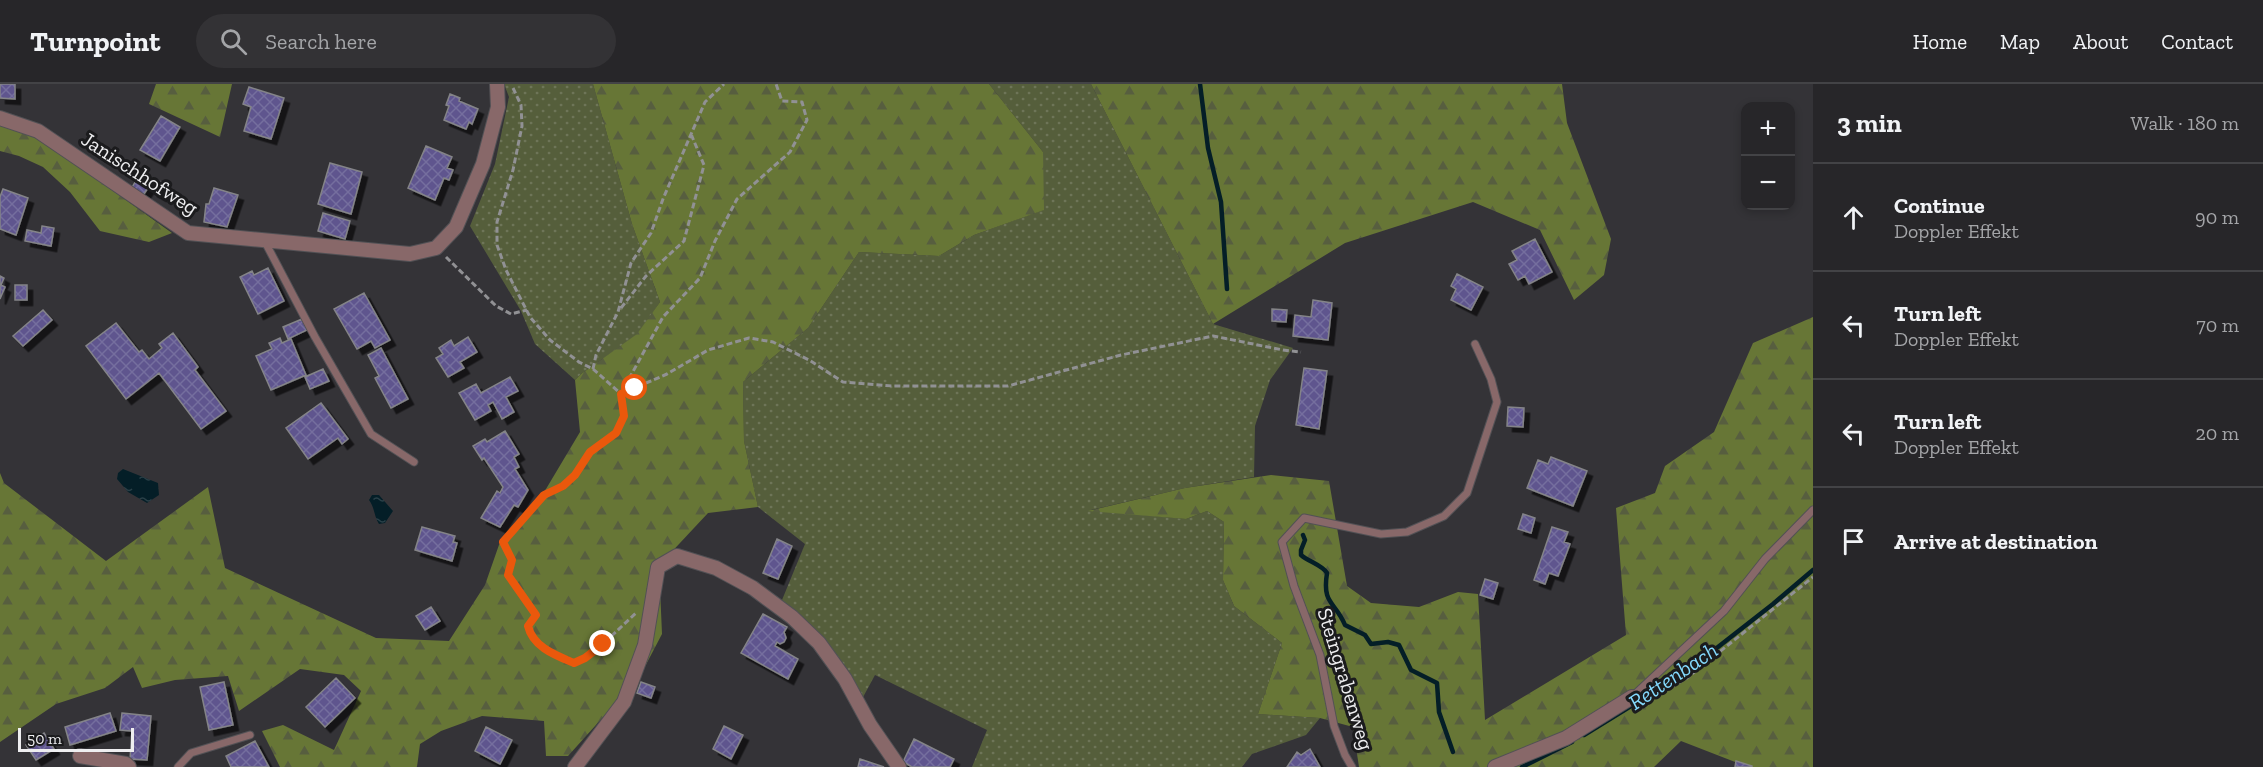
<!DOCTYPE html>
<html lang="en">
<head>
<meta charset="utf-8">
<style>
	:root { --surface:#272629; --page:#333235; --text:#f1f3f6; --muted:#a4a5a8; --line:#434346 }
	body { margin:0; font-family:"Zilla Slab",serif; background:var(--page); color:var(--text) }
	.controls { position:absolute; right:18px; top:18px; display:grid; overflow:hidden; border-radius:12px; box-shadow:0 3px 9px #0003 }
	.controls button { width:54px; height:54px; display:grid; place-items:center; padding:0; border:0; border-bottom:2px solid var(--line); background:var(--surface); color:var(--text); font:30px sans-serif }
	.scale { position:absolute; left:18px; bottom:15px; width:116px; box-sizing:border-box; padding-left:6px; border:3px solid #eeeef0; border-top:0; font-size:16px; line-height:21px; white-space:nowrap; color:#eeeef0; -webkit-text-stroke:4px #1b1b1d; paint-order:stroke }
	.stop { position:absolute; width:18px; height:18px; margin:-14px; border:4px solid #ea580c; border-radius:50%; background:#fff }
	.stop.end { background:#ea580c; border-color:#fff; box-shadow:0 2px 6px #0008 }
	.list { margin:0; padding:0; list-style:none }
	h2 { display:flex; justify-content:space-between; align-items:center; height:78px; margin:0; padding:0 24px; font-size:26px }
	h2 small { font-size:20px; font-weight:400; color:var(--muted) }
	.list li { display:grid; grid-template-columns:39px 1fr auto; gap:18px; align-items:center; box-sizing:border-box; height:108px; padding:0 24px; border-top:2px solid var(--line) }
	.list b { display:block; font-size:22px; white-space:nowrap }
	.list p { margin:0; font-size:20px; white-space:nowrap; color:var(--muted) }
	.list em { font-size:20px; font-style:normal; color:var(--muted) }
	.icon { flex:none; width:33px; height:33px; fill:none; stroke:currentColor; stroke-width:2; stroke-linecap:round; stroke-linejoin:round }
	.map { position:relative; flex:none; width:1813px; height:683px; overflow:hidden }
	header { display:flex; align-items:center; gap:36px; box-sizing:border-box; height:84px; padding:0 30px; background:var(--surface); border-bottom:2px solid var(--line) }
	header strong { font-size:28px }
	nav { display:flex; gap:33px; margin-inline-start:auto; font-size:21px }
	.search { width:420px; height:54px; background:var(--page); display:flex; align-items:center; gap:15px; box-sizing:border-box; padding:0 21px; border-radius:33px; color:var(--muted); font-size:22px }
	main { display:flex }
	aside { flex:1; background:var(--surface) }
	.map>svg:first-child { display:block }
</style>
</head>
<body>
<header>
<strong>Turnpoint</strong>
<div class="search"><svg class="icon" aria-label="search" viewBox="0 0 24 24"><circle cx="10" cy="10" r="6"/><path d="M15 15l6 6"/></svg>Search here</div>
<nav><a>Home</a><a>Map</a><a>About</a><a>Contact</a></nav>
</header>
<main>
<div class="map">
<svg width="1813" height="683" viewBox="0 0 1813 683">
	<defs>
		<pattern id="grass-dots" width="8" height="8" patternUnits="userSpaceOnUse" patternTransform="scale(1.5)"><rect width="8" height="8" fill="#555e3b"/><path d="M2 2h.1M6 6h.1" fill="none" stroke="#6e7558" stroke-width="1.8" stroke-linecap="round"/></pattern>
		<pattern id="forest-firs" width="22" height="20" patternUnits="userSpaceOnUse" patternTransform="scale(1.5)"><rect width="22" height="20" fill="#677636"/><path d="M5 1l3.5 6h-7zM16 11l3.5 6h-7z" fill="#575e3f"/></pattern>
		<pattern id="water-ripples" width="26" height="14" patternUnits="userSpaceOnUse" patternTransform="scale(1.5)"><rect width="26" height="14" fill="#041e27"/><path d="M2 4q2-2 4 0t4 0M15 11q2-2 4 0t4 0" fill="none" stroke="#293f47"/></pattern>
		<pattern id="building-cross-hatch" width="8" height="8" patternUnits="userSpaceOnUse" patternTransform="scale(1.5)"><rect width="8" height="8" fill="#5e558e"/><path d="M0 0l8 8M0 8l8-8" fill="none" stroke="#756e9e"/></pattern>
		<filter id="shadow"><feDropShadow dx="5.5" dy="5.5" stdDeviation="0" flood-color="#0009"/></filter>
	</defs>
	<rect width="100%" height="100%" fill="#343337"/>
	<path fill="url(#grass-dots)" d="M504,0H593L632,140L660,218L638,250L581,290L575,296L535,260L521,227L470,142L495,80L509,13Z
		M989,0H1091L1213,240L1293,264L1270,296L1255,342L1254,393L1185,404L1091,426L1186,435L1207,427L1224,438L1223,496L1234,522L1282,559L1258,630L1320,634L1306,651L1252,670L1242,683H972L987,646L875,591L862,615L827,558L782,516L805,460L758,423L744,357L743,298L808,244L859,168L939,172L974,151L1043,126V68Z"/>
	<path fill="url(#forest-firs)" d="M156,0H232L220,53L149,20Z
		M593,0H989L1043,68L1044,126L974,151L939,172L859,168L808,244L743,298L744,357L758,423L708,429L665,475L660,504L662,550L640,592L568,672H546L544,637L482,632L441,647L420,660L417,683H280L262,647L283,641L334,666L361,607L344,591L300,585L239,627L228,592L175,596L142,604L133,583L105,604L56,620L0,658V389L4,399L106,477L208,403L225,484L376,554L449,557L485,501L500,458L546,405L580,348L575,296L581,290L637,250L660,218L632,140Z
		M1091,0H1562L1567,39L1611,155L1604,191L1574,216L1540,146L1473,118L1345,159L1213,240Z
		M0,38L36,52L172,149L149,158L100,147L70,108L43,83L19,72L0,67Z
		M1813,233V683H1748L1681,657L1654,683H1359L1353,643L1320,634L1258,630L1282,559L1234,522L1223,496L1224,438L1207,427L1186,435L1088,427L1185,404L1271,391L1329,397L1347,502L1371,519L1419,523L1458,508L1478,510L1485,636L1626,551L1616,424L1655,409L1665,382L1714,348L1753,259Z"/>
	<path fill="url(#water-ripples)" d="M123,385L158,399L159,411L147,419L128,408L117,395L118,389Z
		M372,411H379L393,427L385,439L379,440C374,433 375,424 369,416Z"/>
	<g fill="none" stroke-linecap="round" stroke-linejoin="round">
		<path stroke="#041e27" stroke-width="4.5" d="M1200,0L1208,64L1221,118L1227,205
			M1303,451L1305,456L1301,466V471C1309,478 1322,481 1327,489C1322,521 1335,517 1345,541L1365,551L1371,560L1388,558L1399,561L1411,586L1437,599L1439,628L1453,668
			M1584,651L1686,588L1773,520L1813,486
			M1522,683L1572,658"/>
	</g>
	<path fill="url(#building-cross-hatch)" stroke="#848488" stroke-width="1.5" filter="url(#shadow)" d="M0,0H15V15L0,14Z
		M249,3L284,14L271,55L244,47L251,23L243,20Z
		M450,10L460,14L459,17L478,25L472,40L469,38L466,45L444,36L449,22L446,21Z
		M161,32L180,43L160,77L140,66Z
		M426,62L452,73L447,84L453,86L449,96L444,94L435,116L408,104Z
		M330,79L362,88L351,130L318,120Z
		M138,93L150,101L142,113L130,107Z
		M157,96L167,101L161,112L152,107Z
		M214,104L238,111L227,143L204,138L206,120H209Z
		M3,105L28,114L16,151L0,145V113Z
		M323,129L350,137L345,155L318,147Z
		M42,142L54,144L51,162L25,157L27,146L41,149Z
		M1535,155L1552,188L1529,200L1525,192L1518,196L1509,180L1517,176L1512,167Z
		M268,184L284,217L258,230L240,193L252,187L254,191Z
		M1457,190L1483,203L1471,226L1451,216L1456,205L1451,202Z
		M0,192L4,194L1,201L5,203L0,215Z
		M15,201H27V216H15Z
		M364,209L390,256L375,264L371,257L357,265L334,225Z
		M1313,216L1332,219L1328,256L1293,252L1295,231L1311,233Z
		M1272,225L1287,226L1286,238L1272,237Z
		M43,226L52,236L23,262L13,252Z
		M302,235L307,246L288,255L283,243Z
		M116,239L139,268L142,266L149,275L162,264L159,260L173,249L198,283L195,286L226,327L201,345L159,289L126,315L86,262Z
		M468,253L477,268L460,278L464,284L448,293L436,274L443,270L439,264L451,256L454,262Z
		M280,254L282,259L291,255L306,291L271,306L256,272L272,265L269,259Z
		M381,264L408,315L391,324L375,294L379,292L368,271Z
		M1304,284L1327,287L1319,345L1296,341Z
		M323,285L329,297L310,305L305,293Z
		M510,293L518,307L506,313L514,328L502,335L493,318L488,321L491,327L475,336L459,309L476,300L481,309Z
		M321,319L348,355L342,360L338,354L308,375L286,344Z
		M1508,323L1524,324L1523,343L1507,342Z
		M505,347L519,370L514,373L519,383L515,385L528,406L518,423L514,421L500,443L481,434L497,407L500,409L503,403L484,374L482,376L473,362L485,355L487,358Z
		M1551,373L1587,387L1573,422L1527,404L1538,376L1548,380Z
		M1523,430L1535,434L1531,449L1518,445Z
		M422,443L455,452L453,458L457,459L452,477L415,466Z
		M1552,443L1568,448L1564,458L1570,460L1558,492L1549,489L1545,500L1534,496Z
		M777,455L792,462L778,495L763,489Z
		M1485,495L1498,499L1493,515L1480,511Z
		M431,523L440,537L425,546L416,532Z
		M763,530L787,543L784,548L786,554L784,558L780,560L777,558L775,562L798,575L788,595L741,569Z
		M336,594L355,614L325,643L306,623Z
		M224,598L233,641L209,646L200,603Z
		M641,598L655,603L651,614L637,609Z
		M110,629L116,647L70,661L65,643Z
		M122,629L151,632L147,676L130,675L132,647L120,646Z
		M724,642L743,651L731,675L713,665Z
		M486,643L512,656L500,680L475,667Z
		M44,649L54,665L36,676L26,661Z
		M914,655L954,675L950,683H912L903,678Z
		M255,657L269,683H231L226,672Z
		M1310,665L1320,683H1287L1297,668L1301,671Z
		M860,675L884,683H858Z
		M1736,677L1752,682V683H1735Z"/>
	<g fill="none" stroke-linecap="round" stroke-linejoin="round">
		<defs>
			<path id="lane" d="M264,156L315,253L371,350L414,378
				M1632,613L1724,527L1765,475L1813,426
				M178,683L191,669L250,651
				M1352,683L1345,671L1334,642L1320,571L1294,502L1282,458L1304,434L1381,450L1407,448L1444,432L1467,409L1497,318L1491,295L1475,260"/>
			<path id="street" d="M0,34L38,47L188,149L410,170L436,164L456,143L483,80L498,23L497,0
				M80,672L126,680L129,683
				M575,683L624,618L645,561L658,483L677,472L716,484L753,504L792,533L819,559L845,595L870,641L899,683
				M1495,683L1566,654L1632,613"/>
		</defs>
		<use href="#lane" stroke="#525155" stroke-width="9"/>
		<use href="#street" stroke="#525155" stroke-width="16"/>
		<path stroke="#919194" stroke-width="3" stroke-dasharray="6 3" stroke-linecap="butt" d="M513,4L521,21L522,42L513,86L497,138V161L506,186L530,233L550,256L579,278L593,285L621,310
			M446,173L496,222L511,230L527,226
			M621,224L646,192L684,157L704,81L691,50
			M593,285L596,271L618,228L631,179L651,149L663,115L705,18L724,0
			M630,304V293L663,233L700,194L715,157L737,115L790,68L807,36L802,18L782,17L776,0
			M621,310L667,290L708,266L749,254L773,258L809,276L843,298L893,302H1008L1121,271L1213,252L1283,266L1301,268
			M621,310L624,332L616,349L590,368L575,391L563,402L544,411L503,458L512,475L508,491L535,531L528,542C533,563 555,571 574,579L585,574L603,560L637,528
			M1646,618L1687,594L1813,493"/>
		<use href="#lane" stroke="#886869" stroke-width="7"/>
		<use href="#street" stroke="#886869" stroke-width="14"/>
	</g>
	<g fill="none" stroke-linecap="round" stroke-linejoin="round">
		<path stroke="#ea580c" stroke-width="8" d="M603,560L585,574L574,579C555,571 533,563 528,542L536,531L508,491L512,476L503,458L544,411L563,402L575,391L590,368L616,349L624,332L621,310L635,304"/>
	</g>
	<g text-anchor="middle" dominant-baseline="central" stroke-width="6" stroke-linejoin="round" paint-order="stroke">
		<g font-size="21" fill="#eeeef0" stroke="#1b1b1d">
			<text transform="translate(140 89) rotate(33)">Janischhofweg</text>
			<text transform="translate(1346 595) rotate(73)">Steingrabenweg</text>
		</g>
		<g font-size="22" font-style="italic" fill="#84d9fd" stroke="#1b1b1d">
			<text transform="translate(1673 592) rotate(-34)">Rettenbach</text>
		</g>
	</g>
</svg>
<div class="controls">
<button>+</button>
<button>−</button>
</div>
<div class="scale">50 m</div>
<div class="stop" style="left:635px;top:304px"></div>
<div class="stop end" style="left:603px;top:560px"></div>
</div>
<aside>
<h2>3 min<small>Walk · 180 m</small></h2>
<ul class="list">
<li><svg class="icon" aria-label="ahead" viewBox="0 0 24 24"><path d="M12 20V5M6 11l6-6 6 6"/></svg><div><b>Continue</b><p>Doppler Effekt</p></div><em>90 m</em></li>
<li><svg class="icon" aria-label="left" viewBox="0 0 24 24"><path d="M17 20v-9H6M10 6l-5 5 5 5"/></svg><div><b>Turn left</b><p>Doppler Effekt</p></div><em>70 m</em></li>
<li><svg class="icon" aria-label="left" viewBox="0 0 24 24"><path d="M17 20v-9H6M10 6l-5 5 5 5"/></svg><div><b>Turn left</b><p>Doppler Effekt</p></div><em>20 m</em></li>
<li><svg class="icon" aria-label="arrive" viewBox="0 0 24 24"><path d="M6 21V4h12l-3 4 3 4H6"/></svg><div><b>Arrive at destination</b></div></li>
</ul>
</aside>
</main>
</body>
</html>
